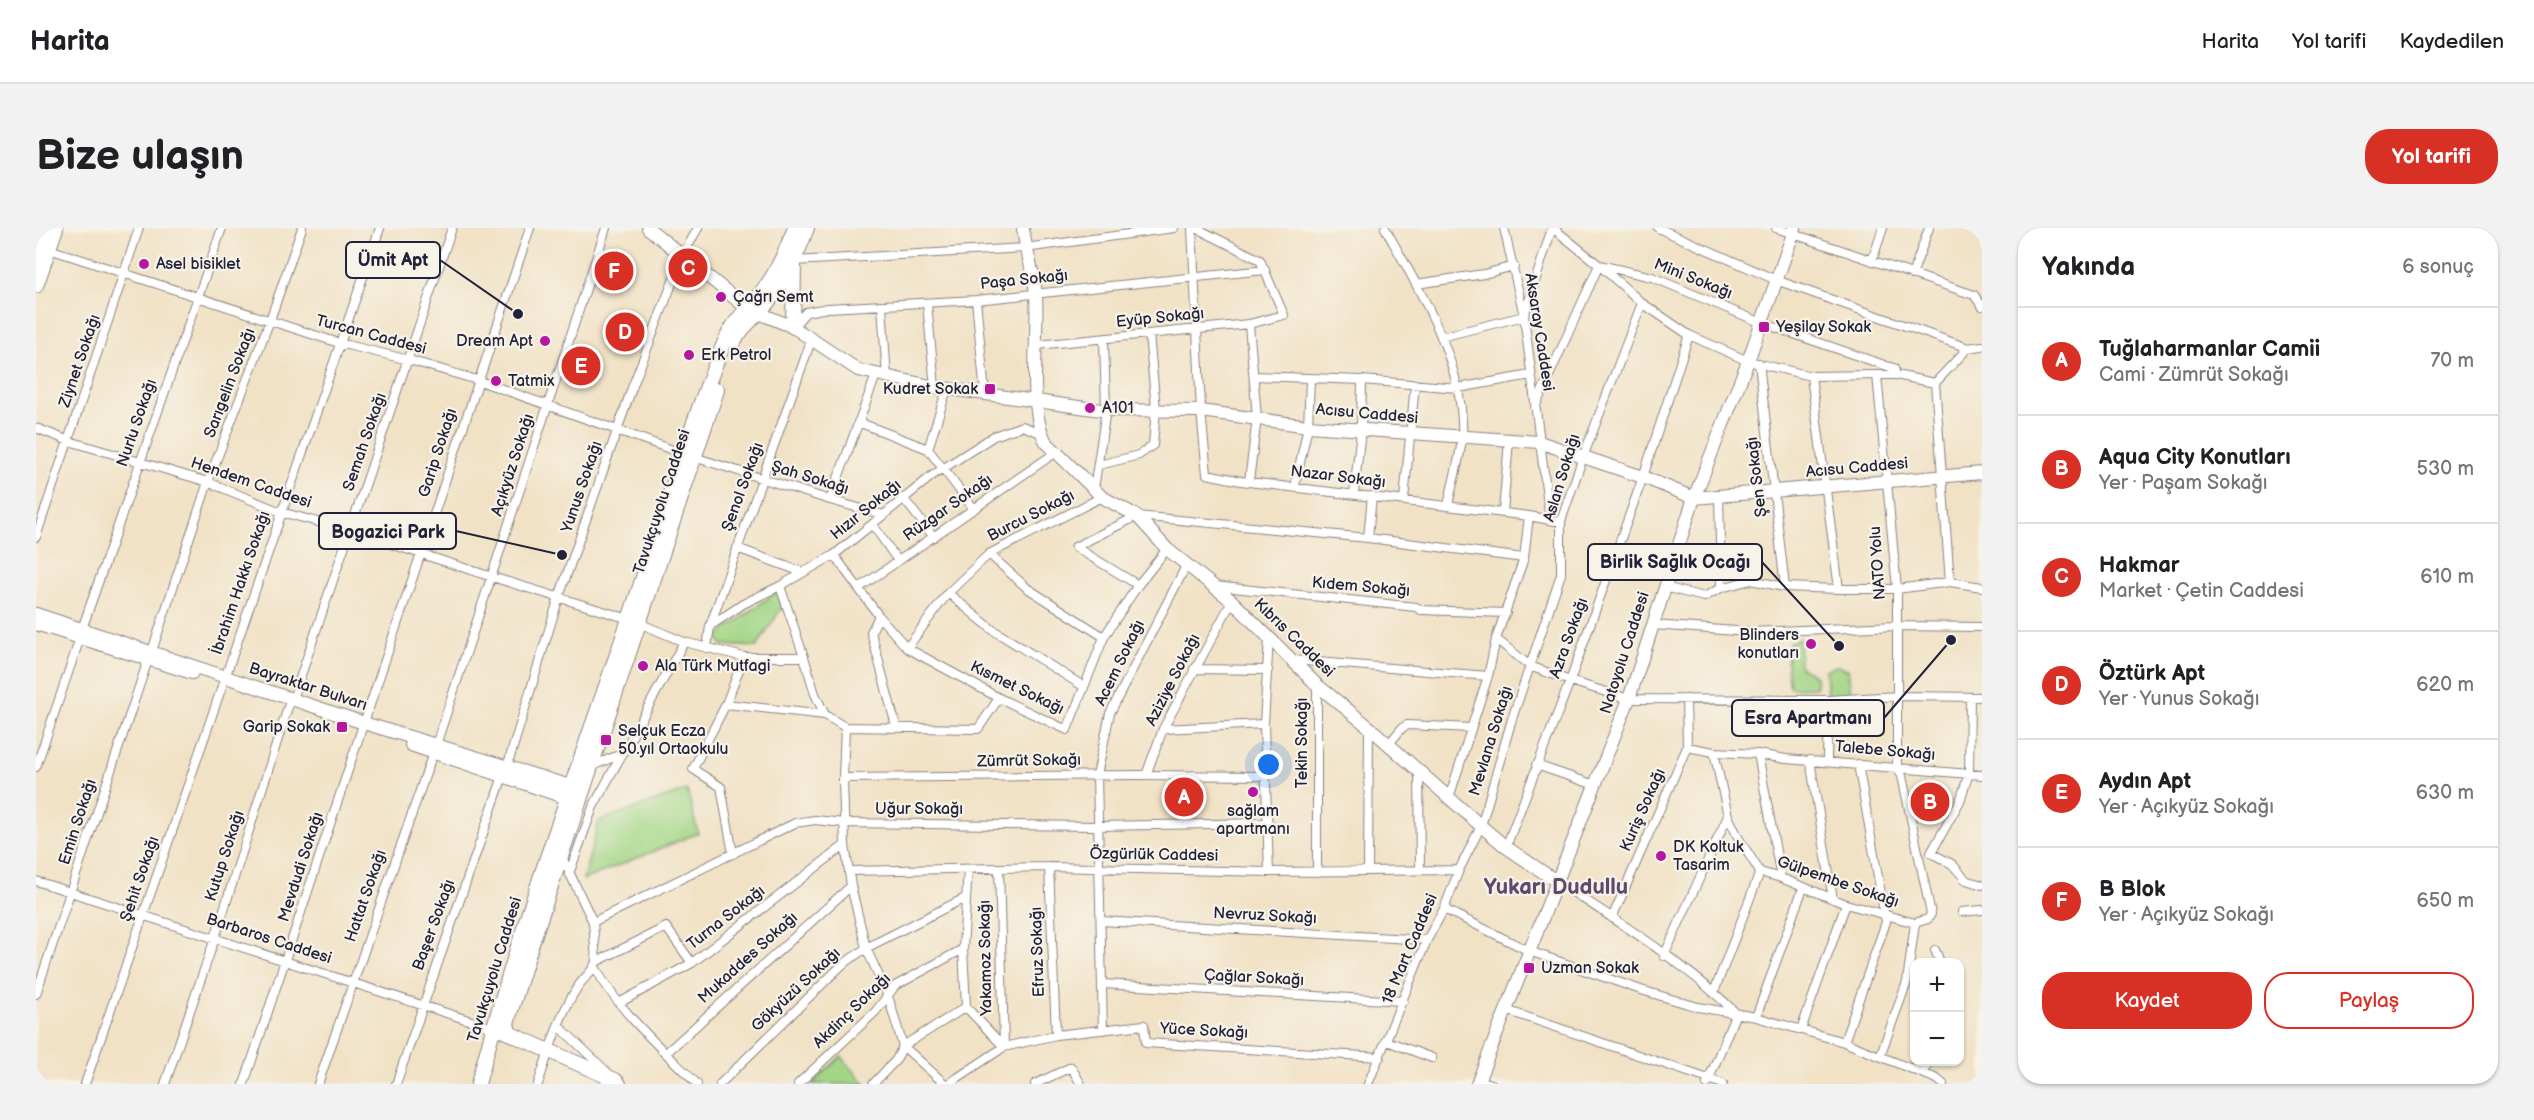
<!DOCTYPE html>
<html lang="tr">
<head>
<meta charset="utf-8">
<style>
	:root { --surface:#fff; --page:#f2f2f2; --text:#202124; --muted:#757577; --line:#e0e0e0; --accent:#d93025 }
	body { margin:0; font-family:"Balsamiq Sans",sans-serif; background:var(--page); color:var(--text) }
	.controls { position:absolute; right:18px; bottom:18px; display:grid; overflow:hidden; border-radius:12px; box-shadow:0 2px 4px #0004 }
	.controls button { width:54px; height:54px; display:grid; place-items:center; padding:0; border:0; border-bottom:2px solid var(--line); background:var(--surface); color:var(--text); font:30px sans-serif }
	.you { position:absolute; left:1233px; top:537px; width:21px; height:21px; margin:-15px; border:4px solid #fff; border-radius:50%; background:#1a73e8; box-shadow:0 0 0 9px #1a73e833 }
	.badge { display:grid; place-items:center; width:39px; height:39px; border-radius:50%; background:var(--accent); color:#fff; font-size:20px; font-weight:700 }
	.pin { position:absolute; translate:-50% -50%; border:3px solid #fff; box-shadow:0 2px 6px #0006 }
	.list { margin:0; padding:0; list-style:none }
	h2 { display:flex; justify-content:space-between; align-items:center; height:78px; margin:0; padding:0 24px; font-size:26px }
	h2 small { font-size:20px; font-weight:400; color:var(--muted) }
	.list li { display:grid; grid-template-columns:39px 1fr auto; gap:18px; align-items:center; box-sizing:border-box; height:108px; padding:0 24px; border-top:2px solid var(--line) }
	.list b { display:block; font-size:22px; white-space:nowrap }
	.list p { margin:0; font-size:20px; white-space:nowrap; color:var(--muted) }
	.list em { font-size:20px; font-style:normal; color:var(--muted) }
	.actions { display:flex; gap:12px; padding:18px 24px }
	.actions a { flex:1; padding:14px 0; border:2px solid var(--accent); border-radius:24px; text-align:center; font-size:21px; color:var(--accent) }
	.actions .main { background:var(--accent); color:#fff }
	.map { position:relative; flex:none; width:1946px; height:856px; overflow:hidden; border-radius:24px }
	header { display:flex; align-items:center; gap:36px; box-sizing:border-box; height:84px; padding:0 30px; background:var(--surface); border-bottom:2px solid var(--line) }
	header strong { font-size:28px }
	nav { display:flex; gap:33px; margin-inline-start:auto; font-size:21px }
	.intro { display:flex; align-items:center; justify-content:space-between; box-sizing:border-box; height:144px; padding:0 36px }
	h1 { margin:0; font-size:42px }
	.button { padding:15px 27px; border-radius:24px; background:var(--accent); color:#fff; font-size:21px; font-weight:700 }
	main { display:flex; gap:36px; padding:0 36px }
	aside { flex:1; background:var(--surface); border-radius:24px; box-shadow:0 2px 4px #0004 }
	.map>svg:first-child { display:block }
</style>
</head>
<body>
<header>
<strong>Harita</strong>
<nav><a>Harita</a><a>Yol tarifi</a><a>Kaydedilen</a></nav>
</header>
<div class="intro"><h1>Bize ulaşın</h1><a class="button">Yol tarifi</a></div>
<main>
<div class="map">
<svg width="1946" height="856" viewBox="0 0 1946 856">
	<rect width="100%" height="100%" fill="#f7f3e8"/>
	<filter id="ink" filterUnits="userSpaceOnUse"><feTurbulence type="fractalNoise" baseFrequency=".0167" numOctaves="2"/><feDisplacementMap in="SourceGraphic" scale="12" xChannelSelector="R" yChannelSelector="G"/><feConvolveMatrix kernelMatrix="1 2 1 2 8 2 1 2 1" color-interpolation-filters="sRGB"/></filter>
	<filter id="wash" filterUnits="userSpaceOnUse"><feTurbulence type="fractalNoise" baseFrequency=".008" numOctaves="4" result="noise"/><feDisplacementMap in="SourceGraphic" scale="24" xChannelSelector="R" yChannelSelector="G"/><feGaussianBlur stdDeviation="1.35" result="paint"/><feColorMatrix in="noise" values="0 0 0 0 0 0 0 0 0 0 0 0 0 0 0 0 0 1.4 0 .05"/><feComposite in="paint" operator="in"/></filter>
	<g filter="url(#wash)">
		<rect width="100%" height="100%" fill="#f1e2c6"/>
		<path fill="#a3d685" stroke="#627c60" stroke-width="1.5" d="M740,364L746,379L721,419L686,417L682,408Z
			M1763,410L1764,439L1780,448V459L1754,460L1751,438L1753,415Z
			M1800,438L1812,441L1815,466L1791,468L1789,442Z
			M651,562L662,605L547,652L563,593Z
			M805,828L829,856H776Z"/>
	</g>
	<g filter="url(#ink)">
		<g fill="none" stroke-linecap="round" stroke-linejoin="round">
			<defs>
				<path id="street" d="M1156,0L1165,183L1171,246L1205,253L1493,288
					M1349,0C1383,61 1430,137 1426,210C1424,232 1416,256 1412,278
					M1468,0L1488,88L1514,292
					M1517,0L1563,37L1616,49L1726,95L1851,138L1858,140L1860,147L1899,155L1914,354
					M1622,0L1740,52L1932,120L1946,118
					M1740,0L1938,67L1946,78
					M13,21L303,115L373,132L441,152L648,226
					M758,33L989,20L1138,0
					M1836,33L1847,0
					M1876,47L1893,0
					M1380,56L1448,46L1478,38
					M940,72L949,166
					M891,76L899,159
					M846,78L851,150
					M758,98L770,84L792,80L940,72L1229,42
					M1405,109L1488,88L1516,0
					M1001,117L1213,96L1248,87L1224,32L1160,0
					M1723,135L1749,359
					M1860,147H1841L1861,361V539L1866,548L1895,686L1892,691L1879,695
					M1219,148L1326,152L1422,160L1495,147
					M1775,148L1803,361
					M1899,155L1932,120
					M1499,179L1563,37L1606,75L1653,107L1712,133L1775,148L1841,147
					M822,194L892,221L938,281
					M0,200L33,213L172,254L245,284L315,303L456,349L593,391
					M892,221L911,161
					M658,229L794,272L848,287
					M1063,237L1103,227L1117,217L1120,181L1113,106
					M1213,253L1221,190L1213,96
					M1259,258L1272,198L1274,152
					M1058,261L1070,182L1068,111
					M1318,265L1325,202L1326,152
					M1683,266L1685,360
					M867,270L898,309
					M794,272L840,147
					M1368,272L1379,156
					M1467,285L1473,212
					M837,297L862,333
					M0,309L103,0
					M1332,310L1336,268
					M701,320L766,344
					M953,326L991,360L1068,409
					M798,327L843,388L871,420L963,470L1031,502L1068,409L1102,357L1131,321
					M1488,330L1493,288L1519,293
					M1102,357L1039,319L1101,288L1332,310L1488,330L1460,411L1452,448L1413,570
					M744,358L768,429
					M1178,358L1380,379L1385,382L1470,385
					M1628,359L1668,369L1685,360L1715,352L1748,359L1803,361H1861L1914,354L1946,359
					M823,360L1019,225
					M912,365L957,402L1047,458
					M843,388L835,404L860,498
					M603,395L648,414L708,429H768L779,466L789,487L809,499L942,501L963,470
					M1617,397L1714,404L1861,398L1946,399
					M674,398L707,376L744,358L798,327L897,247L958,208L986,198L1005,205
					M46,401L186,0
					M1460,411L1494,438L1534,453L1593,471L1792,472L1862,468L1946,469
					M671,420L674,398L776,110
					M871,420L912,365L953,326L1066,269
					M116,423L172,254L234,92L266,0
					M1257,432L1452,448
					M1158,441L1232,442
					M1934,469L1933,545L1924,573L1895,625L1916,636L1930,652L1946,657
					M257,471L416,0
					M1650,471L1651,519L1678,524L1692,588
					M690,476L789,487
					M328,495L494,0
					M809,499L807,550L1100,547L1231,548
					M1127,501L1228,496
					M400,517L570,0
					M1352,517L1366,500L1371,497L1435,500
					M1678,524L1722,526L1750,531L1946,547
					M1722,526L1745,650
					M1774,532L1797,671
					M1791,533L1792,472
					M1500,537L1559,557
					M556,538L583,527
					M0,539L44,410
					M471,539L523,369L596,160L647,27L662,0
					M1383,544L1384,641
					M1110,547L1127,501L1196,373
					M807,550L809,617L815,658L830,720L852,768L867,818L909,856
					M1470,619L1534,453L1607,249L1653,107
					M697,626L685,559L657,541L690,476L708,429
					M1013,639L1020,807
					M963,640L968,819
					M932,641L927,721L930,779L968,819
					M1332,642L1333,499
					M813,643L1013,639L1233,644L1423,642
					M1233,644L1228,496L1233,409
					M1281,644V457
					M533,646L557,579L648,414
					M0,653L457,800
					M1520,653C1581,693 1647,733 1700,785L1671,856
					M1408,681L1493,723L1605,762L1662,779L1720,789L1808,814L1901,851L1907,856
					M1926,684L1946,682
					M1576,690L1651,519
					M1065,693L1391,712
					M557,694L759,595L779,592L808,595L1061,598L1233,595
					M1899,722L1904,734
					M1628,728L1692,588L1703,611L1724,644L1745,650L1810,676L1879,695L1871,754L1844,828
					M560,734L630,699L656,735
					M559,739C583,784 625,820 661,856
					M1067,756L1367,773
					M1678,764L1724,644
					M0,766L112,432
					M583,775L656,735L809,617
					M1470,782L1687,856
					M1720,789L1767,660
					M522,797L572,845
					M1067,802L1061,547L1074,485L1150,338
					M1765,802L1810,676
					M1351,813L1396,830
					M1808,814L1850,694L1822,536
					M630,825L815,658
					M1888,845L1892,834
					M1442,852L1456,856
					M49,856L344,0
					M129,856L179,710L253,476
					M208,856L326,500
					M282,856L397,525
					M360,856L467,548
					M502,856C513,824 522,789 541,760C547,750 557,744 560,734L557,694L525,627
					M684,856L806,737L830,720L929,670
					M762,856L840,783L859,758L927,721
					M837,856L860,832L867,818L930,779
					M912,856L968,819L1020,807L1108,797L1110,815L1344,829
					M999,856L1035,839L1045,856
					M1332,856L1391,712L1408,681L1423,642L1445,598L1476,491L1525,346V293L1547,229L1606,75"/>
				<path id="secondary" d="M612,0L711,80L757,99L822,142L899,159L1065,182L1165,183L1272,198L1503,214L1607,249L1658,270L1946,245
					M987,0C989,23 999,45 1000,68C1003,108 991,180 1010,214L1066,269L1101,288L1131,321L1196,373L1281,457L1333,499L1445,598L1470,619L1520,653
					M0,386L328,495L544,561
					M0,396L156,445
					M375,517L540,573
					M1441,856L1593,471L1658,270L1712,133L1759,0"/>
				<path id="primary" d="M0,28L10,0
					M0,58L20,0
					M757,99L758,35
					M698,113C707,97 721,88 732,74C750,52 761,27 771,0
					M466,802L579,852L583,856
					M473,804L471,795L499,706L681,162
					M442,856C483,702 538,551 590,400C623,305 650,206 689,113C699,89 719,75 733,54C744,38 751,19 759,0"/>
			</defs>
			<use href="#street" stroke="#8a8280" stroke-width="10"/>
			<use href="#secondary" stroke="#8a8280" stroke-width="14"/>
			<use href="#primary" stroke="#8a8280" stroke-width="16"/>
			<use href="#street" stroke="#fff" stroke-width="8"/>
			<use href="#secondary" stroke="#fff" stroke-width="12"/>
			<use href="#primary" stroke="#fff" stroke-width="14"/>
		</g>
	</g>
	<g fill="#b5179e" stroke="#f7f3e8" stroke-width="2">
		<circle cx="108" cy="36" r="6"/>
		<circle cx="685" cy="69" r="6"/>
		<rect x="1722" y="93" width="12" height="12" rx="3"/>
		<circle cx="509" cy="113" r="6"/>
		<circle cx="653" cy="127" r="6"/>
		<circle cx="460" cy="153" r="6"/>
		<rect x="948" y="155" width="12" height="12" rx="3"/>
		<circle cx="1054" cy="180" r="6"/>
		<circle cx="1775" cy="416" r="6"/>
		<circle cx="607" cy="438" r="6"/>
		<rect x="300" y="493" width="12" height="12" rx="3"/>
		<rect x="564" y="506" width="12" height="12" rx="3"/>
		<circle cx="1217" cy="564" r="6"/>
		<circle cx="1625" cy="628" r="6"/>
		<rect x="1487" y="734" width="12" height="12" rx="3"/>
	</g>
	<g text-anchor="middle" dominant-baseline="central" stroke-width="4.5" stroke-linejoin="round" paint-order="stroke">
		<g font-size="16" fill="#22223b" stroke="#f7f3e8" text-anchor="start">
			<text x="120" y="36">Asel bisiklet</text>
			<text x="697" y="69">Çağrı Semt</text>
			<text x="1740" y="99">Yeşilay Sokak</text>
			<text x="497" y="113" text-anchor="end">Dream Apt</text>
			<text x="665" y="127">Erk Petrol</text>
			<text x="472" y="153">Tatmix</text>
			<text x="942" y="161" text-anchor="end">Kudret Sokak</text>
			<text x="1066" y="180">A101</text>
			<text x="1763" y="407" text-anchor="end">Blinders<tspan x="1763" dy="18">konutları</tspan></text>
			<text x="619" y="438">Ala Türk Mutfagi</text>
			<text x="294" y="499" text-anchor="end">Garip Sokak</text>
			<text x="582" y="503">Selçuk Ecza<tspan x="582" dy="18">50.yıl Ortaokulu</tspan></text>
			<text x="1217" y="583" text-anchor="middle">sağlam<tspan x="1217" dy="18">apartmanı</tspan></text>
			<text x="1637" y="619">DK Koltuk<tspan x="1637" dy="18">Tasarim</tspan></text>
			<text x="1505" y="740">Uzman Sokak</text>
		</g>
		<g font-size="16" fill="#22223b" stroke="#f7f3e8">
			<text transform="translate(1657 51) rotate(22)">Mini Sokağı</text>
			<text transform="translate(988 52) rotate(-6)">Paşa Sokağı</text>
			<text transform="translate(1124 90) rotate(-6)">Eyüp Sokağı</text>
			<text transform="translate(1503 104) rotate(81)">Aksaray Caddesi</text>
			<text transform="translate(335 107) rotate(15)">Turcan Caddesi</text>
			<text transform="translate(44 133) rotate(-71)">Ziynet Sokağı</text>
			<text transform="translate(194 155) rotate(-69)">Sarıgelin Sokağı</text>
			<text transform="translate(1331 186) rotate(5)">Acısu Caddesi</text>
			<text transform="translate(101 195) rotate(-71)">Nurlu Sokağı</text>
			<text transform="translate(329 214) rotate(-71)">Semah Sokağı</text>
			<text transform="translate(402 225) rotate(-72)">Garip Sokağı</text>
			<text transform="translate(477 237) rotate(-72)">Açıkyüz Sokağı</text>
			<text transform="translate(1821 240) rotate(-5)">Acısu Caddesi</text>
			<text transform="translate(1302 249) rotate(7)">Nazar Sokağı</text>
			<text transform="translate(1721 249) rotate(-97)">Şen Sokağı</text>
			<text transform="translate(774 250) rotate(17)">Şah Sokağı</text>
			<text transform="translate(1526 250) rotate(-73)">Aslan Sokağı</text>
			<text transform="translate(215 255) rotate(19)">Hendem Caddesi</text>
			<text transform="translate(546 259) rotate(-71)">Yunus Sokağı</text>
			<text transform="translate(707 259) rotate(-70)">Şenol Sokağı</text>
			<text transform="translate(626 274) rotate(-72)">Tavukçuyolu Caddesi</text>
			<text transform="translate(912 280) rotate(-35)">Rüzgar Sokağı</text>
			<text transform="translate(830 282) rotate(-39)">Hızır Sokağı</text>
			<text transform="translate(995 288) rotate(-27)">Burcu Sokağı</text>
			<text transform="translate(1842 335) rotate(-94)">NATO Yolu</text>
			<text transform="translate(205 355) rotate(-71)">İbrahim Hakkı Sokağı</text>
			<text transform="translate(1325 359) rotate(5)">Kıdem Sokağı</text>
			<text transform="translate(1258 410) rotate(44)">Kıbrıs Caddesi</text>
			<text transform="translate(1533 410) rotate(-70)">Azra Sokağı</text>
			<text transform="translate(1589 425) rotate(-72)">Natoyolu Caddesi</text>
			<text transform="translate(1084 435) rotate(-64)">Acem Sokağı</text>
			<text transform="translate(1137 452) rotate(-63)">Aziziye Sokağı</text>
			<text transform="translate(272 459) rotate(18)">Bayraktar Bulvarı</text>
			<text transform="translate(981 460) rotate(26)">Kısmet Sokağı</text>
			<text transform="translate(1455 513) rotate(-73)">Mevlana Sokağı</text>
			<text transform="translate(1266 515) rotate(-90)">Tekin Sokağı</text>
			<text transform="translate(1849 523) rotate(5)">Talebe Sokağı</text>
			<text transform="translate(993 533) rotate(-1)">Zümrüt Sokağı</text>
			<text x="883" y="581">Uğur Sokağı</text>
			<text transform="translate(1607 582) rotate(-66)">Kuriş Sokağı</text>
			<text transform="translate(42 594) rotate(-72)">Emin Sokağı</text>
			<text transform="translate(1118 627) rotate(1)">Özgürlük Caddesi</text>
			<text transform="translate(189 628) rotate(-72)">Kutup Sokağı</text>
			<text transform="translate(265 639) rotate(-72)">Mevdudi Sokağı</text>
			<text transform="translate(104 651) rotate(-71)">Şehit Sokağı</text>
			<text transform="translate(1802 654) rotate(19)">Gülpembe Sokağı</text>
			<text transform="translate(330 668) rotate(-71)">Hattat Sokağı</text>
			<text transform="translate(1229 688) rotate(3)">Nevruz Sokağı</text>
			<text transform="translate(690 690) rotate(-38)">Turna Sokağı</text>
			<text transform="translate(398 697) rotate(-70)">Başer Sokağı</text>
			<text transform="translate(233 711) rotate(18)">Barbaros Caddesi</text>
			<text transform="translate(1374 721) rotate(-67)">18 Mart Caddesi</text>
			<text transform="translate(1002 724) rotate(-92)">Efruz Sokağı</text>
			<text transform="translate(712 730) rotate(-42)">Mukaddes Sokağı</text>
			<text transform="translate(950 730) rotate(-91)">Yakamoz Sokağı</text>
			<text transform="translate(459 742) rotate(-73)">Tavukçuyolu Caddesi</text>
			<text transform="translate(1218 750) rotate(3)">Çağlar Sokağı</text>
			<text transform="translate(760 762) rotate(-43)">Gökyüzü Sokağı</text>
			<text transform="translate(816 783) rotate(-44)">Akdinç Sokağı</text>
			<text transform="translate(1168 803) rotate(3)">Yüce Sokağı</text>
		</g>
		<g font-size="22" font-weight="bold" fill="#5d4a6e" stroke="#f7f3e8">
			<text x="1520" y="659">Yukarı Dudullu</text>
		</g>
	</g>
	<path fill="none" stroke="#22223b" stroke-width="2" d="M482 86L404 32M526 327L420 303M1803 418L1726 334M1915 412L1848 490"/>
	<g fill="#22223b" stroke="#f7f3e8" stroke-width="2">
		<circle cx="482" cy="86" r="6"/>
		<circle cx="526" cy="327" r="6"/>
		<circle cx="1803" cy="418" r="6"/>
		<circle cx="1915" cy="412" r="6"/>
	</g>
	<g fill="#f7f3e8" stroke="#22223b" stroke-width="2">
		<rect x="310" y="14" width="94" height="36" rx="6"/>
		<rect x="283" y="285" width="137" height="36" rx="6"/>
		<rect x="1552" y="316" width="174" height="36" rx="6"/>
		<rect x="1696" y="472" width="152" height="36" rx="6"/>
	</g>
	<g font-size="18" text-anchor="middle" font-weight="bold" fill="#22223b">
		<text x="357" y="38">Ümit Apt</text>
		<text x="352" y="310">Bogazici Park</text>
		<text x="1639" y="340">Birlik Sağlık Ocağı</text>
		<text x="1772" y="496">Esra Apartmanı</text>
	</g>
</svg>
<div class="controls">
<button>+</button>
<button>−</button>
</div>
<div class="you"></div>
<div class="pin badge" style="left:1148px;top:569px">A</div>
<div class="pin badge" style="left:1894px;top:574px">B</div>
<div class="pin badge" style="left:652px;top:40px">C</div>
<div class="pin badge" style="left:589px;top:104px">D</div>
<div class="pin badge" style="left:545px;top:138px">E</div>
<div class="pin badge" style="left:578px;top:43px">F</div>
</div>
<aside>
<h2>Yakında<small>6 sonuç</small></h2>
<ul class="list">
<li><span class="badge">A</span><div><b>Tuğlaharmanlar Camii</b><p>Cami · Zümrüt Sokağı</p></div><em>70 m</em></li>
<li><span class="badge">B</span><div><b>Aqua City Konutları</b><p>Yer · Paşam Sokağı</p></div><em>530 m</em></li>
<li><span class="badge">C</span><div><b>Hakmar</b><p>Market · Çetin Caddesi</p></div><em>610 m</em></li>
<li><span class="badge">D</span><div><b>Öztürk Apt</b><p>Yer · Yunus Sokağı</p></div><em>620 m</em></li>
<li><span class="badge">E</span><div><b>Aydın Apt</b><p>Yer · Açıkyüz Sokağı</p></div><em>630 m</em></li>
<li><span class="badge">F</span><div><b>B Blok</b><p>Yer · Açıkyüz Sokağı</p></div><em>650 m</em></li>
</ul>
<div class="actions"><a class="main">Kaydet</a><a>Paylaş</a></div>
</aside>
</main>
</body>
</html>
